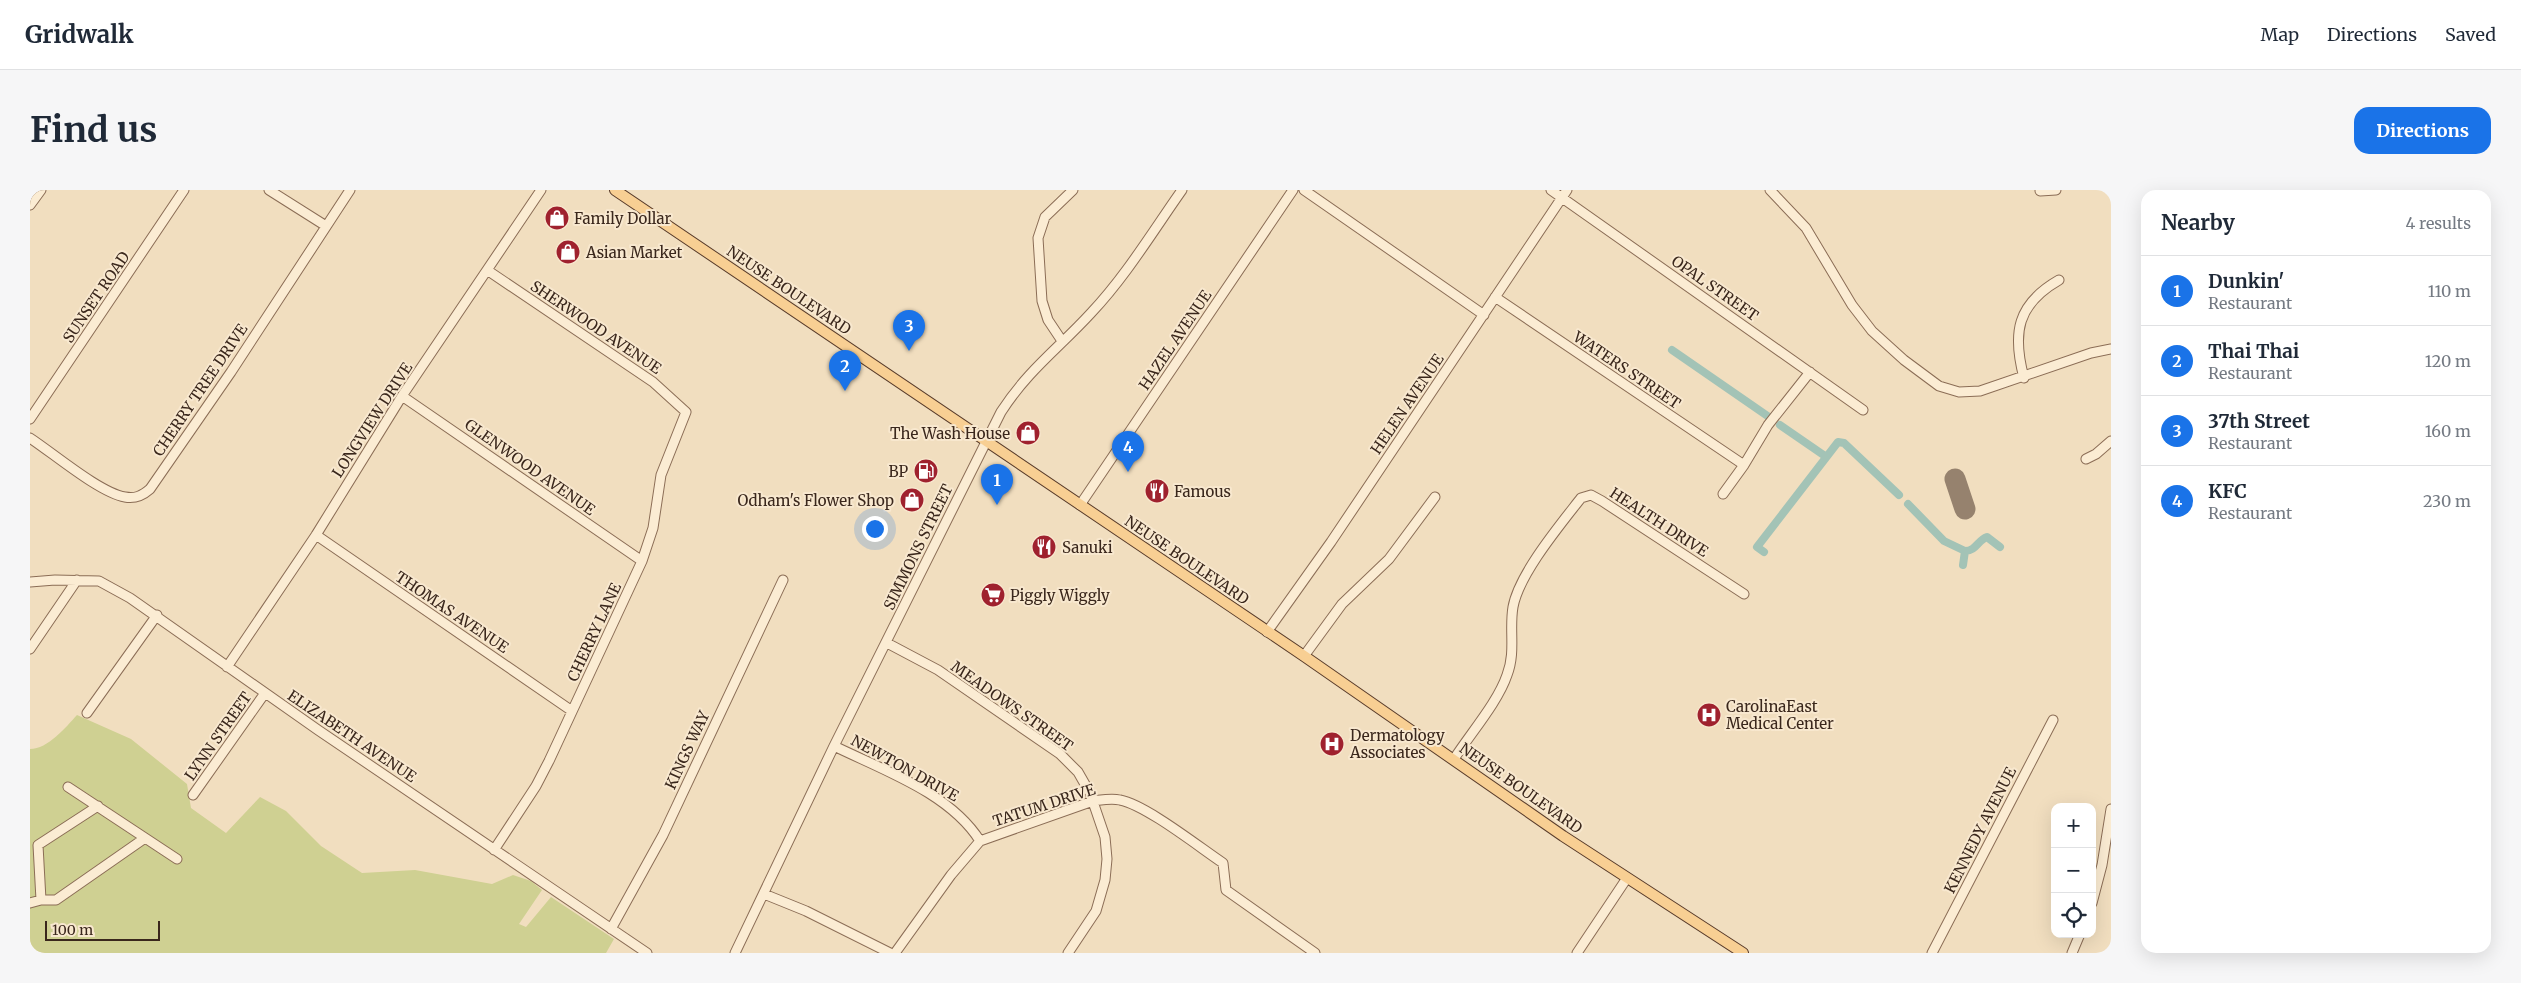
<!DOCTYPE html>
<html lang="en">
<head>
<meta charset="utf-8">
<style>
	:root { --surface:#fff; --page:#f6f6f7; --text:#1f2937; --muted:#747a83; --line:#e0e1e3; --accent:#1a73e8 }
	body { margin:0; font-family:Merriweather,serif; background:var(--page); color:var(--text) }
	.controls { position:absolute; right:15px; bottom:15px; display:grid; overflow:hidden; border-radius:10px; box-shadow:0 5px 20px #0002 }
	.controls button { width:45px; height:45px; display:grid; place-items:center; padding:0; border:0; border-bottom:1px solid var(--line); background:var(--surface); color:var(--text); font:25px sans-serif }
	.scale { position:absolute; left:15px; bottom:12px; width:115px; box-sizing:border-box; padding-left:5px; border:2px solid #3a271c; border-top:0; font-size:14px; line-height:18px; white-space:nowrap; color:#3a271c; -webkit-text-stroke:4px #f8e8cf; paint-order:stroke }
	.you { position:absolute; left:844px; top:338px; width:18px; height:18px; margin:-12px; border:4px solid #fff; border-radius:50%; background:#1a73e8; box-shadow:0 0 0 8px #1a73e833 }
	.badge { display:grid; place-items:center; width:32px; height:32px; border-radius:50%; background:var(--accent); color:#fff; font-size:16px; font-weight:700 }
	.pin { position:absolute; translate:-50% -41px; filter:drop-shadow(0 1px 2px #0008) }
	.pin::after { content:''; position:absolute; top:26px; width:18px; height:15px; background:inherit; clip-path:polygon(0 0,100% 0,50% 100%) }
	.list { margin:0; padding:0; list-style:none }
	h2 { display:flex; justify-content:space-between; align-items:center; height:65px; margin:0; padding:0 20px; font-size:21px }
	h2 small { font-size:16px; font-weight:400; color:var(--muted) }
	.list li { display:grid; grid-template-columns:32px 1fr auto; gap:15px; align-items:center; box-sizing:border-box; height:70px; padding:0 20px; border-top:1px solid var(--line) }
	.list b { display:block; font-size:19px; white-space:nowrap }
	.list p { margin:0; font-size:16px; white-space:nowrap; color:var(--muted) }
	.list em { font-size:16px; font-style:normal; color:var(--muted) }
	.icon { flex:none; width:28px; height:28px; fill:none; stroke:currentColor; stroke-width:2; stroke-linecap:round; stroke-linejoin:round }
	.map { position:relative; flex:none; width:2081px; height:763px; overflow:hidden; border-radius:15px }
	header { display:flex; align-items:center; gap:30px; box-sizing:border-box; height:70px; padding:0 25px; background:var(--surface); border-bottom:1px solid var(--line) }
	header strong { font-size:24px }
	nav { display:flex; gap:28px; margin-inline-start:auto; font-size:18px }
	.intro { display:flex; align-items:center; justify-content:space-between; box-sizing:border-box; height:120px; padding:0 30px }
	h1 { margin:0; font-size:35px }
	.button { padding:12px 22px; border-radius:15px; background:var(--accent); color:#fff; font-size:18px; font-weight:700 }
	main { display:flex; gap:30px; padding:0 30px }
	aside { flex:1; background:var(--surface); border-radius:15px; box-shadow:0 5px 20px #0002 }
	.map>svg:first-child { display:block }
</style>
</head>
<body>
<header>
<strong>Gridwalk</strong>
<nav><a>Map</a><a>Directions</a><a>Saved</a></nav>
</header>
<div class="intro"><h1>Find us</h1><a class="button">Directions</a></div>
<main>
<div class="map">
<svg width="2081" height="763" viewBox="0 0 2081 763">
	<rect width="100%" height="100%" fill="#f1debf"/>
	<path fill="#cfd092" d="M47,525L101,549L157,594L161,618L196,643L230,607L256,621L291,656L332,683L385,680L462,694L483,685L501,691L512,700L489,734L496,737L521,707L584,749L576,763H0V559C18,559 36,537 47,525Z"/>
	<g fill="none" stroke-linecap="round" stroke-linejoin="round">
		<path stroke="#a3c3b6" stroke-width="8" d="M1642,160L1739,227
			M1750,235L1795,266
			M1878,314L1914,351L1935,361L1933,375
			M1935,361C1946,361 1948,350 1957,347L1970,357
			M1734,362L1727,357L1808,252L1814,253L1869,305"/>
		<path stroke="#96826e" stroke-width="21" d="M1925,289L1935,319"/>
		<defs>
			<path id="minor" d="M239,0L296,36
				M1274,0L1454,125
				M1521,0L1833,220
				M1740,0L1776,38L1822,115L1842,141L1874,170L1909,196L1929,202L1950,201L2061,163L2081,159
				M2010,1L2026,0
				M0,15L11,0
				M457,80L623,192L656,222L631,285L623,338L612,371L519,571L506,596L464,660
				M1465,107L1714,275
				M1032,151L1018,130L1012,111L1008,48L1015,27L1043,0
				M1994,188C1982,143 1987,114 2029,90
				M372,206L612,371
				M0,229L154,0
				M0,248C23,263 70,303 95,307C105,309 112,306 120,299L201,182L320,0
				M2056,269L2066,264L2081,251
				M1693,304L1714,275L1738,235L1780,182
				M1050,315L1263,0
				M286,345L542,521
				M0,392L25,390L69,391L100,408L288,540L617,763
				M1237,442L1301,352L1537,0
				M857,453L908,480L1030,564L1048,582L1060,603L1075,647L1077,669L1075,690L1066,721L1038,763
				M0,459L47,390
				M1274,466L1312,414L1359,369L1405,307
				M197,477L286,345L372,206L511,0
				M57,523L127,425
				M804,556C853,580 920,603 950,651
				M1424,569C1440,544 1468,512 1477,485C1486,462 1479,440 1483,417C1489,384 1530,335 1551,308L1561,305L1572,311L1714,404
				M38,597L147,669
				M163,605L235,503
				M734,704L776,721L860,763
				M11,710L8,655L68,616
				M0,713L11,710H26L115,648
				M2062,713L2072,675L2081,619
				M581,739L633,645L753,390
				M705,763L804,556L971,222C998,180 1029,158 1061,123C1096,86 1123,41 1152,0
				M865,763L921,685L950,651L1063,611C1072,610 1081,608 1090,610C1116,615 1169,657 1193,673L1196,700L1285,763
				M1547,763L1597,688
				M1902,763L2023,530
				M2042,763L2050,744"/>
			<path id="major" d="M585,0L1274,466L1533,646L1713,763"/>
		</defs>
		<use href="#minor" stroke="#8b6d56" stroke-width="11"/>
		<use href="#major" stroke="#593c2b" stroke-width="12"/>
		<use href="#minor" stroke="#fbecd3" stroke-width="9"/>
		<use href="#major" stroke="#f8cf93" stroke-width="10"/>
	</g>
	<defs>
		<symbol id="shop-disc" viewBox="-11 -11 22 22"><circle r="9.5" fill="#9f212e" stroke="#f8e8cf"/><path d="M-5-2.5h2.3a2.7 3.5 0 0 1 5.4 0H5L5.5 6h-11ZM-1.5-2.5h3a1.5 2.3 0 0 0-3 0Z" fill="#fff"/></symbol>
		<symbol id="fuel-disc" viewBox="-11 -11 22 22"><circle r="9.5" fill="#9f212e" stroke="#f8e8cf"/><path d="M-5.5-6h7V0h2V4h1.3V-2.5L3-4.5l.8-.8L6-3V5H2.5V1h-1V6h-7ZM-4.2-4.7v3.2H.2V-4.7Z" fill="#fff"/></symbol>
		<symbol id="restaurant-disc" viewBox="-11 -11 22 22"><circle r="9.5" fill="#9f212e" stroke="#f8e8cf"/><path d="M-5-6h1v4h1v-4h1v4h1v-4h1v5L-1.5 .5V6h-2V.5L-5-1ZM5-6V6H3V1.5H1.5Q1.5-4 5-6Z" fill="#fff"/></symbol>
		<symbol id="supermarket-disc" viewBox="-11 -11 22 22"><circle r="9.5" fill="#9f212e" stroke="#f8e8cf"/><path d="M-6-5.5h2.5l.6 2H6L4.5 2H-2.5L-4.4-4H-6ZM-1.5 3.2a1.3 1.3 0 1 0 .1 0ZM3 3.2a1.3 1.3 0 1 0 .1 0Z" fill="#fff"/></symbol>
		<symbol id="hospital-disc" viewBox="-11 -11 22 22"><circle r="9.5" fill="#9f212e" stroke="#f8e8cf"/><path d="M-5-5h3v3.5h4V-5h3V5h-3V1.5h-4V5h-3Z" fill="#fff"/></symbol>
	</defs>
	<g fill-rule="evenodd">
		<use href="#shop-disc" x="513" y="14" width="28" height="28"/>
		<use href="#shop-disc" x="524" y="48" width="28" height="28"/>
		<use href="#shop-disc" x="984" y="229" width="28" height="28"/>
		<use href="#fuel-disc" x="882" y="267" width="28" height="28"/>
		<use href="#restaurant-disc" x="1113" y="287" width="28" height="28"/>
		<use href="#shop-disc" x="868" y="296" width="28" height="28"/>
		<use href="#restaurant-disc" x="1000" y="343" width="28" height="28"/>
		<use href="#supermarket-disc" x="949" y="391" width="28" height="28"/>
		<use href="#hospital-disc" x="1665" y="511" width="28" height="28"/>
		<use href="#hospital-disc" x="1288" y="540" width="28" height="28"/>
	</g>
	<g text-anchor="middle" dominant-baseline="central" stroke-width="4" stroke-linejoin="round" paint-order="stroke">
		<g font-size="15" fill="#3a271c" stroke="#f8e8cf" text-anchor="start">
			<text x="544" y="28">Family Dollar</text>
			<text x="556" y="62">Asian Market</text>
			<text x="980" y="243" text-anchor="end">The Wash House</text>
			<text x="878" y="281" text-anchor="end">BP</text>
			<text x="1144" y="301">Famous</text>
			<text x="864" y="310" text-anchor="end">Odham's Flower Shop</text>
			<text x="1032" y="357">Sanuki</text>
			<text x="980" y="405">Piggly Wiggly</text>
			<text x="1696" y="516">CarolinaEast<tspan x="1696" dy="17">Medical Center</tspan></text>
			<text x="1320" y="545">Dermatology<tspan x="1320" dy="17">Associates</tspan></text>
		</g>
		<g font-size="15" fill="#3a271c" stroke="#f8e8cf">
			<text transform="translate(1685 98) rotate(35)">OPAL STREET</text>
			<text transform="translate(759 100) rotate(34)">NEUSE BOULEVARD</text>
			<text transform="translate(66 107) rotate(-56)">SUNSET ROAD</text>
			<text transform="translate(566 137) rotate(34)">SHERWOOD AVENUE</text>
			<text transform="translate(1145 150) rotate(-56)">HAZEL AVENUE</text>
			<text transform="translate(1597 180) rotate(34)">WATERS STREET</text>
			<text transform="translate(170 200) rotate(-56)">CHERRY TREE DRIVE</text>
			<text transform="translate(1377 214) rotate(-56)">HELEN AVENUE</text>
			<text transform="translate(342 230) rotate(-57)">LONGVIEW DRIVE</text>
			<text transform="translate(500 277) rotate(35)">GLENWOOD AVENUE</text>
			<text transform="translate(1629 332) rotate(33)">HEALTH DRIVE</text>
			<text transform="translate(888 357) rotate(-64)">SIMMONS STREET</text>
			<text transform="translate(1157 370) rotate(34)">NEUSE BOULEVARD</text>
			<text transform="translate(422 422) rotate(34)">THOMAS AVENUE</text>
			<text transform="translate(564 442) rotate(-65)">CHERRY LANE</text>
			<text transform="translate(982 516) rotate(35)">MEADOWS STREET</text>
			<text transform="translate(188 546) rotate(-55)">LYNN STREET</text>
			<text transform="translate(322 546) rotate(34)">ELIZABETH AVENUE</text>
			<text transform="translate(657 560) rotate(-65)">KINGS WAY</text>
			<text transform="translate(875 578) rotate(29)">NEWTON DRIVE</text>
			<text transform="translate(1491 598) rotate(35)">NEUSE BOULEVARD</text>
			<text transform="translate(1014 615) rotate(-18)">TATUM DRIVE</text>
			<text transform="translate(1950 640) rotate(-63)">KENNEDY AVENUE</text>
		</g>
	</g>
</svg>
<div class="controls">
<button>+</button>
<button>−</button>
<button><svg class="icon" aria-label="locate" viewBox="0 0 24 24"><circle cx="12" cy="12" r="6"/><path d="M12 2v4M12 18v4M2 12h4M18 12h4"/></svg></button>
</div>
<div class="scale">100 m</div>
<div class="you"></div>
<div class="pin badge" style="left:967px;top:315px">1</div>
<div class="pin badge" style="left:815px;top:201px">2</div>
<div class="pin badge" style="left:879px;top:161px">3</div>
<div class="pin badge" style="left:1098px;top:282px">4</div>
</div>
<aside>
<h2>Nearby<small>4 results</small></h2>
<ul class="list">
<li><span class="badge">1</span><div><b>Dunkin'</b><p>Restaurant</p></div><em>110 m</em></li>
<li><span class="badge">2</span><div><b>Thai Thai</b><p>Restaurant</p></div><em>120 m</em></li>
<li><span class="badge">3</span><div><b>37th Street</b><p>Restaurant</p></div><em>160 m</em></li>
<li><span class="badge">4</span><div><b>KFC</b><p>Restaurant</p></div><em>230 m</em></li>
</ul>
</aside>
</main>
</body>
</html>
